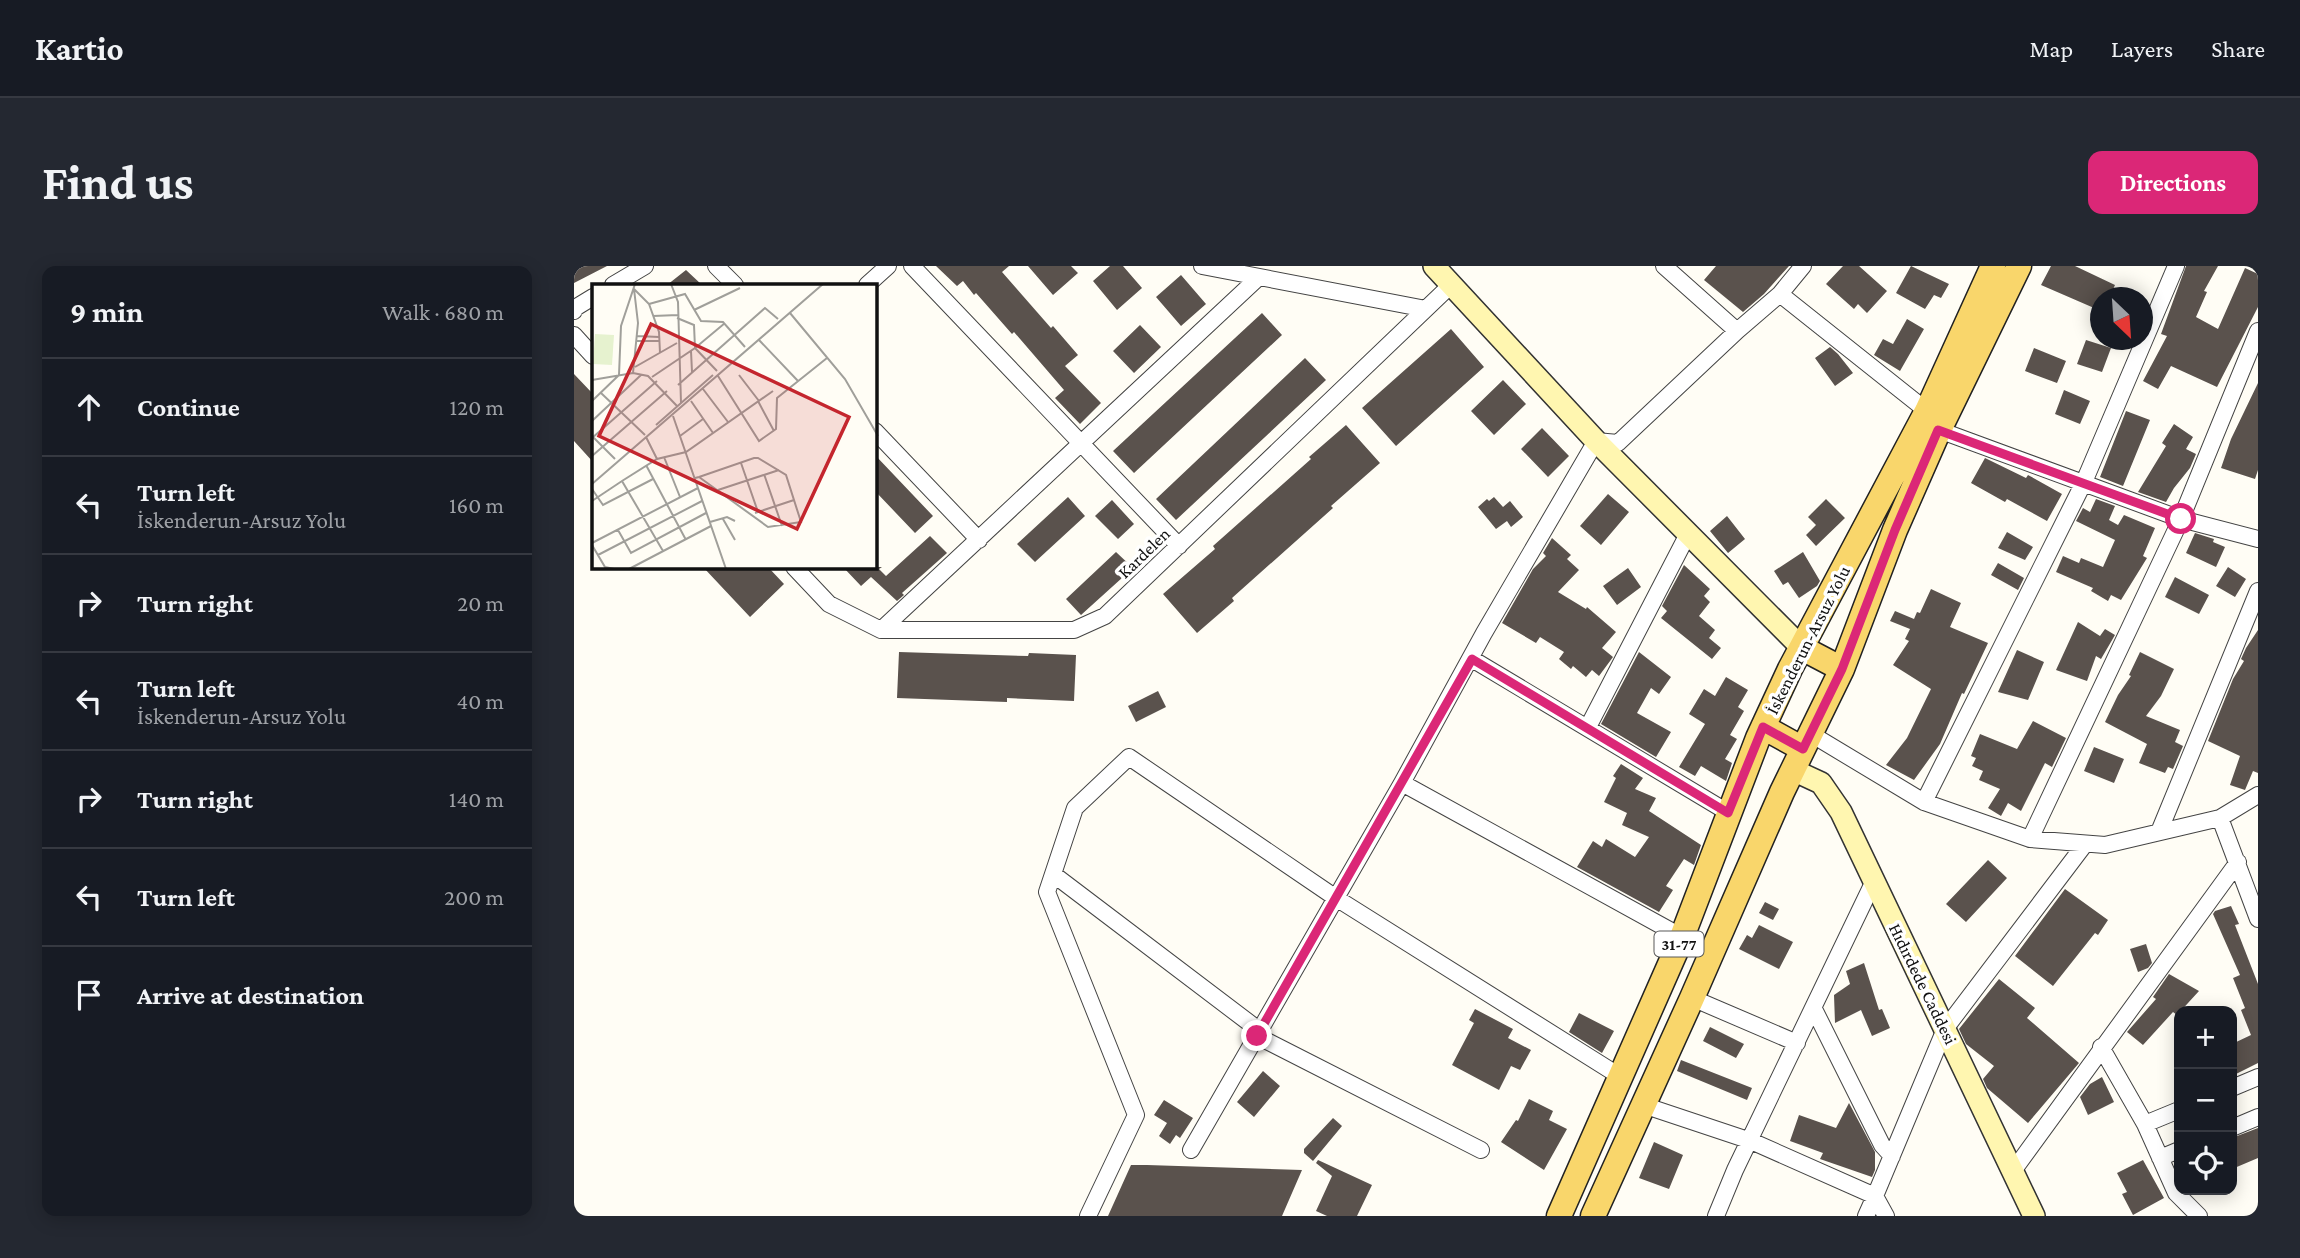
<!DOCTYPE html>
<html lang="en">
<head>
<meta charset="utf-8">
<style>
	:root { --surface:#171b24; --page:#242831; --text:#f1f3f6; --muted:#9ea1a6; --line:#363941; --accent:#db2777 }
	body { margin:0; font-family:"Crimson Pro",serif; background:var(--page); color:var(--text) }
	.controls { position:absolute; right:21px; bottom:21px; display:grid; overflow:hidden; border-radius:14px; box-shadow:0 4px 18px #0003 }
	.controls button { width:63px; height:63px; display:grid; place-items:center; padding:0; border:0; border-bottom:2px solid var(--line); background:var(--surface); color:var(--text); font:35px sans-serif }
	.compass { position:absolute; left:1516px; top:21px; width:63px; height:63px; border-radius:50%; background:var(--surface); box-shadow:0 4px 18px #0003; rotate:155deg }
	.stop { position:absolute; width:21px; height:21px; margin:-16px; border:5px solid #db2777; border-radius:50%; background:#fff }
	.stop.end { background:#db2777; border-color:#fff; box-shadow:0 2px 7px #0008 }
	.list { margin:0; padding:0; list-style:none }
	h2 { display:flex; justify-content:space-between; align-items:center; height:91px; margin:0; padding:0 28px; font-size:30px }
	h2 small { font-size:23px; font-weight:400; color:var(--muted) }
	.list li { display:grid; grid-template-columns:46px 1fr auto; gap:21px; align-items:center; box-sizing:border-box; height:98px; padding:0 28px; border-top:2px solid var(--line) }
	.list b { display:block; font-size:26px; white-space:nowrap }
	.list p { margin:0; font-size:23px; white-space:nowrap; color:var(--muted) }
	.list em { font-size:23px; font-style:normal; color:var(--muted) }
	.icon { flex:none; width:38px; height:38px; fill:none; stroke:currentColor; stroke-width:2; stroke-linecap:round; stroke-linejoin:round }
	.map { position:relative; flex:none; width:1684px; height:950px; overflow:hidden; border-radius:14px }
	header { display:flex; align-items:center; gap:42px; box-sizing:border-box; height:98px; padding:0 35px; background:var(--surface); border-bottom:2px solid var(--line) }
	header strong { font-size:33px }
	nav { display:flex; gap:38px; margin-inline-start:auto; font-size:24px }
	.intro { display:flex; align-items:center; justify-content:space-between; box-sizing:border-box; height:168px; padding:0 42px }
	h1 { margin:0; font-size:49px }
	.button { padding:18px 32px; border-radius:14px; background:var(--accent); color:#fff; font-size:24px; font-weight:700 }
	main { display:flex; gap:42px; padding:0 42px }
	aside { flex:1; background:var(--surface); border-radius:14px; box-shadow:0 4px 18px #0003 }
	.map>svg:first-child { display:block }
</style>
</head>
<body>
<header>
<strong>Kartio</strong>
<nav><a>Map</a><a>Layers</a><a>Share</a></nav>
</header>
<div class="intro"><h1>Find us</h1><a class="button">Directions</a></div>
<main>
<aside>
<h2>9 min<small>Walk · 680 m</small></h2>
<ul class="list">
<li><svg class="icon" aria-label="ahead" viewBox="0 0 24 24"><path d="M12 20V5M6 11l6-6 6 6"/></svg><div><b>Continue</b></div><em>120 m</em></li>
<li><svg class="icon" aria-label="left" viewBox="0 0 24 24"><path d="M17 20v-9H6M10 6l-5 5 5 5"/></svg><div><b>Turn left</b><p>İskenderun-Arsuz Yolu</p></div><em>160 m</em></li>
<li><svg class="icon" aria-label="right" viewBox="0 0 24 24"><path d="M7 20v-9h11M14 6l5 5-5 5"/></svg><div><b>Turn right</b></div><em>20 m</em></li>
<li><svg class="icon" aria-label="left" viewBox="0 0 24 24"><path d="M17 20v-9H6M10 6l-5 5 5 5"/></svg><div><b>Turn left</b><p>İskenderun-Arsuz Yolu</p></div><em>40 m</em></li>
<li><svg class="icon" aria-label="right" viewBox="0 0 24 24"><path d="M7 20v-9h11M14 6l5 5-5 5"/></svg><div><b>Turn right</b></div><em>140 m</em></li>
<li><svg class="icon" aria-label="left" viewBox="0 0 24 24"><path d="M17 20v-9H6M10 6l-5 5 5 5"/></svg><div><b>Turn left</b></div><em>200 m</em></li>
<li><svg class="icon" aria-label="arrive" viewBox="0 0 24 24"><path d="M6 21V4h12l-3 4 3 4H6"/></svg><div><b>Arrive at destination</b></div></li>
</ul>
</aside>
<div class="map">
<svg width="1684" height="950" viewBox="0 0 1684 950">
	<rect width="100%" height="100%" fill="#fffdf5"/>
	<path fill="#5a524d" d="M0,0H33L0,17Z
		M362,0H435L428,6L477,62L479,60L504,89L491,100L527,137L506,158L481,132L490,124L440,66L438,68L402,27L400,29L389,15L383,20Z
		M454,0H497L504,7L479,29Z
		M536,0H549L568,22L543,44L519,15Z
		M1142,0H1215L1190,28L1169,46L1130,14Z
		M1269,0H1285L1313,25L1293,47L1284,38L1280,43L1252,18Z
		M1337,0L1375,18L1367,32L1360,29L1351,43L1322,27Z
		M1477,0H1501L1541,19L1535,32H1527V45L1467,19Z
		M1612,0H1644L1630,25L1633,26L1622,51L1644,63L1671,2L1684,8V41L1643,121L1597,100L1584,123L1569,115L1593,70L1587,68Z
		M112,4L128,19H93Z
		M607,9L632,38L607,60L582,31Z
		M688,47L708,69L560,207L539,185Z
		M1333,53L1350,63L1326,105L1300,89L1309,73L1319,78Z
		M566,59L587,81L560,107L539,85Z
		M877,63L910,101L822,180L788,142Z
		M1512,74L1537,82L1528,106L1503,98Z
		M1256,81L1264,88L1279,107L1261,120L1241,92Z
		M1460,82L1492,95L1483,117L1451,105Z
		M731,92L752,114L602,254L582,233Z
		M0,108L19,128V196L0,175Z
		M929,114L952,138L920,169L897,145Z
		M1684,117V204L1681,213L1647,202L1657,173Z
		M1490,124L1516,135L1506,158L1481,148Z
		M1552,145L1576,154L1549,220L1526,211Z
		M1600,158L1619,171L1612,183L1622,188L1616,202L1600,222L1592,236L1564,226L1592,180L1588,177Z
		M772,159L806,197L757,240L759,242L658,332L660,335L623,367L589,328L641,283L639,280L737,193L735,191Z
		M968,162L995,190L974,211L947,183Z
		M301,189L359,250L341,267L301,225Z
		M1411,192L1452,212L1454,209L1488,228L1473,255L1433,233L1431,236L1397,217Z
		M1034,228L1055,246L1027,279L1006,260Z
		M494,231L511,250L461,296L443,278Z
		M920,231L929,241L936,235L949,251L937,261L933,255L922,263L904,241L913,233L915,235Z
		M1252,233L1271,252L1242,280L1232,269L1242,259L1234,251Z
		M1522,233L1541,240L1535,254L1544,259L1550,249L1581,262L1569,290L1573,292L1547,334L1537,329L1534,335L1517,325L1519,322L1482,306L1489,290L1505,297L1507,292L1529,301L1541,274L1502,255L1509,242L1516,246Z
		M538,234L560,258L544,273L521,250Z
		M1153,250L1171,273L1154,287L1136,265Z
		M1433,266L1459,281L1451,294L1424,282Z
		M1621,267L1640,273L1639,276L1651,281L1642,301L1612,287Z
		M356,270L373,287L328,327L330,329L323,335L297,311L287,320L269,301H308L305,303L312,310Z
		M978,272L997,289L993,293L1005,304L984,326L1012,343L1013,341L1042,366L1028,382L1039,391L1025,410L1018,404L1012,411L999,400L997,403L985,393L990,386L966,371L962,377L928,357L959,303L972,290L969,287Z
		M542,286L559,302L507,349L492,333Z
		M1229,286L1246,315L1243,320L1225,332L1214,316L1209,319L1200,305Z
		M1424,297L1450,312L1444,324L1417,309Z
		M1110,299L1136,323L1130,330L1136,336L1125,350L1141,364L1135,372L1147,382L1138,393L1087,352L1093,345L1088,340Z
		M129,301H194L210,318L176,351Z
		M1654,301L1672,313L1661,331L1642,320Z
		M1054,302L1067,321L1043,339L1029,320Z
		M1601,311L1635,329L1625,348L1591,331Z
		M1357,323L1387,337L1376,361L1414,377L1390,428L1388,427L1366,478L1340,514L1312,499L1333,472L1357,423L1319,399L1335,375L1331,373L1336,363L1316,355L1321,345L1340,353L1343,346L1346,347Z
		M1504,356L1526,370L1531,363L1541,369L1527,393L1522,390L1513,415L1482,404Z
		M1684,364V507L1679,505L1671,524L1656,519L1666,490L1634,475L1659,413L1670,395L1667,393L1672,382Z
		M1443,384L1470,396L1454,434L1424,426Z
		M325,386L454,390L455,387L502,389L500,435L433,432V436L323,432Z
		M1065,386L1097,411L1085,428L1077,422L1063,447L1097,466L1082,491L1027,458Z
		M1566,386L1600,403L1587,430L1572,450L1606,464L1601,476L1609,480L1599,503L1594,501L1591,507L1565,497L1573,478L1531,456L1544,429L1557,410L1555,409Z
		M1152,411L1174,424L1164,441L1170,445L1156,469L1163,473L1151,493L1158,497L1152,515L1127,500L1121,510L1105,501L1131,458L1115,448L1130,423L1141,430Z
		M584,425L592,441L562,456L554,440Z
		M1459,455L1492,472L1478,501L1471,497L1447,545L1434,537L1427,550L1414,542L1426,523L1405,514L1409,505L1398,500L1402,492L1397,490L1406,468L1443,483Z
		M1520,481L1550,493L1540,517L1510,505Z
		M1047,498L1069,512L1061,523L1082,532L1075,545L1127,579L1120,599L1110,593L1092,620L1099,624L1085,646L1003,601L1019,575L1028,581L1032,573L1061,591L1075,571L1048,559L1053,547L1030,536L1042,512L1039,510Z
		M1414,594L1433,612L1392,656L1372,638Z
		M1491,623L1534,654L1524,669L1521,667L1479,720L1441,690Z
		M1191,636L1205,643L1199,654L1185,647Z
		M1657,640L1665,658L1661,659L1684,718V797L1658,810V778L1677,769L1667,744L1671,742L1659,712L1666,709L1639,648L1641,645Z
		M1185,659L1219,676L1205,703L1165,683L1173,669L1178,672Z
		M1572,678L1578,697L1574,702L1564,706L1556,683Z
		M1290,697L1305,744L1308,743L1316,762L1298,770L1287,744L1261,757L1260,729L1276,718L1272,705Z
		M1595,708L1625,725L1603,749L1599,746L1569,779L1553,766L1582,733L1579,731Z
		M1425,713L1461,742L1453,752L1505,797L1454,857L1413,822L1409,813L1420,800L1392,778L1385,763Z
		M901,743L939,763L934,772L957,784L946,804L937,800L925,824L878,799L900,757L895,754Z
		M1005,747L1040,765L1028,787L995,766Z
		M1136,761L1170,778L1162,792L1129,775Z
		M1107,794L1178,822L1173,834L1103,805Z
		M689,805L706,820L680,851L663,836Z
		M1528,811L1540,836L1514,849L1506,831L1516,818Z
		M955,833L979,845L975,854L993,863L970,904L927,876L942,854L944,855Z
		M590,834L619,852L606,872L602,869L596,878L585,870L593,857L580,849Z
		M1275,837L1301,886V904L1298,911L1246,893L1249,887L1216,875L1225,849L1262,862Z
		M759,852L768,860L739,895L730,887V883Z
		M1684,862V892L1658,903V872Z
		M1080,876L1109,889L1095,923L1065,912Z
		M744,894L798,919L783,950H753L742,945L758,910L742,897Z
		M1569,894L1590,932L1559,949L1548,928L1553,926L1543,907Z
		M557,899H573L728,904L708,950H534Z"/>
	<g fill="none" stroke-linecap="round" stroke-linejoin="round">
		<defs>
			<path id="street" d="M142,0L161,19
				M338,0L605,280
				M628,0L852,43
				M1090,0L1163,65
				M39,19L71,0
				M293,19L314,0
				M1206,28L1353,145
				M0,45L1,42L19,31
				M0,69L19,90
				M1365,164L1607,253L1684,273
				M301,165L405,274
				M220,301L255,338L307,364H500L531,350L878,18
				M307,364L685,11
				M898,393L1155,547
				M1014,461L1115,266
				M1237,468L1350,536L1456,573L1531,579L1646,552L1684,529
				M828,517L1108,671
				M1350,536L1510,216L1602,0
				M1646,552L1684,653
				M1585,566L1684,325
				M1456,573L1607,253L1684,65
				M479,608L686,765
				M1118,732L1223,777
				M1240,743L1308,879L1318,890
				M683,770L907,884
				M1527,781L1571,858L1602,927L1625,950
				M1658,822L1684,811
				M1069,839L1177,875L1301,930L1292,950
				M1571,858L1605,844
				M1658,862L1684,851
				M617,884L828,517L910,367L1022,175L1044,177L1163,65L1206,28L1229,0
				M1586,892L1605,884
				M1439,905L1664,596
				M514,950L562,849L473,626L501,542L555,491L762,632L1047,811
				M1142,950L1161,904L1300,615
				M1312,950L1301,930L1371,763L1511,578"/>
			<path id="secondary" d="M860,0L1022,175L1228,382
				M1219,504L1247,517L1267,546L1460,950"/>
			<path id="primary" d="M1228,382L1268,403
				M1189,461L1229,483
				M985,950L1108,671L1184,472L1216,403L1353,145L1419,0
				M1019,950L1118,732L1208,526L1268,403L1321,264L1365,164L1445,0"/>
		</defs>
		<use href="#street" stroke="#444" stroke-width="18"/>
		<use href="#secondary" stroke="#333" stroke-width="24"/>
		<use href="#primary" stroke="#222" stroke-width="27"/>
		<use href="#street" stroke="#fff" stroke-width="16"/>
		<use href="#secondary" stroke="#fff6b0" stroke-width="21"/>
		<use href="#primary" stroke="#f9d66b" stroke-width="24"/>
	</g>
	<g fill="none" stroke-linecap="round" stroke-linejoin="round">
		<path stroke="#db2777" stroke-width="9" d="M683,770L898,393L1154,547L1189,461L1229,483L1268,403L1321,264L1364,164L1607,253"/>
	</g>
	<g text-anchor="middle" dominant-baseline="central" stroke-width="7" stroke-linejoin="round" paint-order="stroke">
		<rect fill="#fff" stroke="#585858" stroke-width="2" x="1080.5" y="665.5" width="49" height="25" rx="5"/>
		<g font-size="16" font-weight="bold" fill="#111">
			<text x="1105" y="678">31-77</text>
		</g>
		<g font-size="18" fill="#111" stroke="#fff">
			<text transform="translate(570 287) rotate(-44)">Kardelen</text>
			<text transform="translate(1234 374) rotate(-63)">İskenderun-Arsuz Yolu</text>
			<text transform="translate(1349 718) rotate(64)">Hıdırdede Caddesi</text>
		</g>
	</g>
	<g transform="translate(18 18)">
		<rect width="285" height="285" fill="#fffdf5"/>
		<path d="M3,50L22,51L20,81L1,80Z" fill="#e6f2cf"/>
		<path fill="none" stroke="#a09f9a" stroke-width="2" d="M79,0L86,18L89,119M42,5L57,20L67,48L68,69M57,20L93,10L109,37L131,38L153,63M102,26L148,4M198,29L253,95L286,152M61,32L86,31M45,52L67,53M167,56L206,97M44,57H67M99,67L100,88M43,83L85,59M125,87L103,64L133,39M41,89L46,39L42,5M147,91L167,117M126,92L167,157L184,145L185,114L235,74M60,93L103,64L102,41L85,34M0,96L41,89L56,92L85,122M86,101L173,24L186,35M111,105L136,138M9,109L53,151M0,117L27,91L29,42L43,0M99,117L121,149M166,117L182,147M81,132L134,285M0,137L49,91M64,141L121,91M88,152L111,135M1,153L23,175M54,153L65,175M0,154L65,97M0,172L75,107M72,173L88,213M149,179L166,228M54,181L94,256M172,190L190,242M103,194L107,193L162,174H166L194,191L209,238L176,243L107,193M0,200L231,0M0,205L11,221L61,195M126,206L187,186M0,217L30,197M163,229L202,216M131,235L143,256M118,238L135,233L143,237M26,246L39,269L114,229M0,259L106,204M0,261L13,283L22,285M71,267L30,197L65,175L94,168L181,107M6,271L110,217M37,285L119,242"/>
		<path fill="#c4262e" fill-opacity="0.15" stroke="#c4262e" stroke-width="3.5" d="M59,40L257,133L205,245L7,152Z"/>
		<rect width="285" height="285" fill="none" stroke="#111" stroke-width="3.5"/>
	</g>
</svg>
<div class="controls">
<button>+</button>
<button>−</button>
<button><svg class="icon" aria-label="locate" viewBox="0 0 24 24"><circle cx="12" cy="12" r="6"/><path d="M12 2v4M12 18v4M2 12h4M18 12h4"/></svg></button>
</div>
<svg class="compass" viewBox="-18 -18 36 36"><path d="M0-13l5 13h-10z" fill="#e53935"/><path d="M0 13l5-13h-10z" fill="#9ea1a6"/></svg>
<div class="stop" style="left:1607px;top:253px"></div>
<div class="stop end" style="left:683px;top:770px"></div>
</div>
</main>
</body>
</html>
